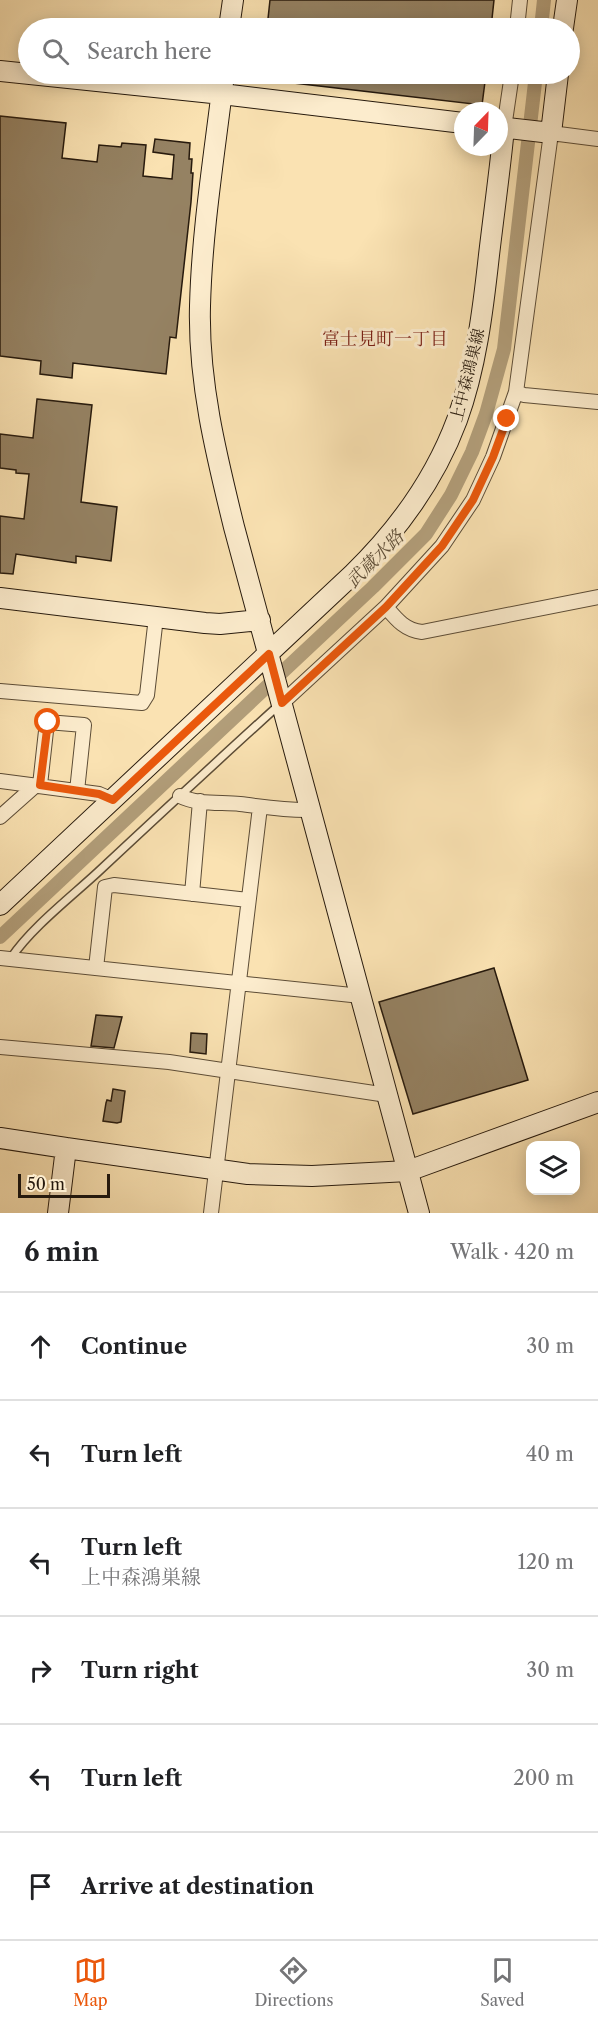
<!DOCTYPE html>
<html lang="en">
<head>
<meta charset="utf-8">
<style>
	:root { --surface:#fff; --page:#f2f2f2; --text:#202124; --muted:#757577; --line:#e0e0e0; --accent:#ea580c }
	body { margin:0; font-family:"Libre Caslon Text","Noto Serif JP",serif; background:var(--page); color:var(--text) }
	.controls { position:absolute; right:18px; bottom:18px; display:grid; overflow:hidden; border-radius:12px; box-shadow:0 3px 15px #0003 }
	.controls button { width:54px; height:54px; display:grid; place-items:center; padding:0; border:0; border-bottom:2px solid var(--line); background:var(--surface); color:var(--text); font:30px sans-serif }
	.compass { position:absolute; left:454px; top:102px; width:54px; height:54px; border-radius:50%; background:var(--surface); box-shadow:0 3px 15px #0003; rotate:23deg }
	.scale { position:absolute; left:18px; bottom:15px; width:92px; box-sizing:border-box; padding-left:6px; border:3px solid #271a0d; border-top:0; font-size:16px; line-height:21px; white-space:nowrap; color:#271a0d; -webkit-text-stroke:4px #fceccd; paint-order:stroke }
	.stop { position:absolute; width:18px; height:18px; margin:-14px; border:4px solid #ea580c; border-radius:50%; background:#fff }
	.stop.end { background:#ea580c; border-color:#fff; box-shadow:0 2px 6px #0008 }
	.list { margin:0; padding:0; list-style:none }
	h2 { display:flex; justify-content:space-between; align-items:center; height:78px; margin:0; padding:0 24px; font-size:26px }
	h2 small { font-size:20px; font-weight:400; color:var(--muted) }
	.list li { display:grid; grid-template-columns:39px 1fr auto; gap:18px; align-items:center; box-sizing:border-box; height:108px; padding:0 24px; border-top:2px solid var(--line) }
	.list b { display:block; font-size:22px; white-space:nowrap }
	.list p { margin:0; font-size:20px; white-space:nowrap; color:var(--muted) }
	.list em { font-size:20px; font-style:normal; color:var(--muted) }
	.icon { flex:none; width:33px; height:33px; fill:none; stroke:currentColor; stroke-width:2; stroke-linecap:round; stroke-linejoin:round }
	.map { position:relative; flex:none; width:598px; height:1213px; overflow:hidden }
	.search { position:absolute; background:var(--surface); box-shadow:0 3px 15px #0003; left:18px; right:18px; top:18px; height:66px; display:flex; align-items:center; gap:15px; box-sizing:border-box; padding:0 21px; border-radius:33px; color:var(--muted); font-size:22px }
	.sheet { height:726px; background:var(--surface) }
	nav { display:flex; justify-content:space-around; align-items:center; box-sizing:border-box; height:84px; border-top:2px solid var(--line); background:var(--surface); font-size:16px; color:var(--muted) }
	nav a { display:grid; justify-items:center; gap:3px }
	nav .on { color:var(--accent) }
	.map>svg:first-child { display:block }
</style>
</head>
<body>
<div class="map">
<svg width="598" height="1213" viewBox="0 0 598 1213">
	<rect width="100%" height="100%" fill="#fae2b2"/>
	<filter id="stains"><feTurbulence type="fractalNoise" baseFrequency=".00333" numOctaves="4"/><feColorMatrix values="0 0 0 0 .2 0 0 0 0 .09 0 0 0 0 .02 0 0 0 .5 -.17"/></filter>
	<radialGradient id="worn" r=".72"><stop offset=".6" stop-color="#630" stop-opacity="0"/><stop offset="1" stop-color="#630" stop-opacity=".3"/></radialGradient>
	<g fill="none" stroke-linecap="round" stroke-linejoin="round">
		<path stroke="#b29e7a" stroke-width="14" d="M541,28L544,0
			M0,937L373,587L426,534L451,495L472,452L486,414L504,349L536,74"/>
	</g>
	<path fill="#958263" stroke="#271a0d" stroke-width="1.5" d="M270,0H494L491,28H267Z
		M268,74H486L482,105L268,80Z
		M0,116L66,123L62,158L97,162L99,145L121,147L122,143L146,145L143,176L172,179L174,155L153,152L155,139L190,143L189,159H192L191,173H193L191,202L176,338L170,337L166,374L73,363L72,378L40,374L41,361L0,356Z
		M37,399L92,405L81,502L117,507L111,561L76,556V563L16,554L13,574L0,573V516L24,519L29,474L16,473V470L0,468V434L33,438Z
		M494,968L528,1080L413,1114L379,1002Z
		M96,1015L122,1017L114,1048L91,1046Z
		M191,1033L207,1034L206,1054L190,1052Z
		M113,1089L125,1091L121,1122L117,1123L103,1121L106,1103L107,1100L111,1101Z"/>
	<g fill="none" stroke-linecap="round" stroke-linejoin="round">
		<defs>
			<path id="lane" d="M11,958C31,928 71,897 98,872C158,816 218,760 279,705"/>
			<path id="street" d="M517,28L520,0
				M504,128L512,74
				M516,392L524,395L598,402
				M386,607C397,620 405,630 422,632L598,597
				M0,691L142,703L147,695L156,617
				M282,703L386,607L442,546L473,500L493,457L516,392L551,133L598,139
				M0,781L99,794L113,800
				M40,785L47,722L84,725L77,791
				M180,796C197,805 221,802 240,804C265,807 287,811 312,810
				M0,817L36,785
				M192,894L200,801
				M0,958L361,996
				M96,968L105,887L114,885L248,900
				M0,1047L169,1062L387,1095
				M211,1213L260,807"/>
			<path id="secondary" d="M229,28L233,0
				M563,28L567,0
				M0,71L222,94L463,123
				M224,74C215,151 202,228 200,306C198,381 216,454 234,527L419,1213
				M499,127L551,133L558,74
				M0,598L205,623L220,624L260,620
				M0,905L353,574C397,531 435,479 457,420C476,368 483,310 489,255C494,212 500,170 504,128
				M0,1138L66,1148
				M58,1213L66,1148L248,1174L312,1176L408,1171L598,1102"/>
		</defs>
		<use href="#lane" stroke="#5c4c36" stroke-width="10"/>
		<use href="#street" stroke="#5c4c36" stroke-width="16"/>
		<use href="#secondary" stroke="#271a0d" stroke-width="22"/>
		<use href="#lane" stroke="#fceccd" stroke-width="7"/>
		<use href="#street" stroke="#fceccd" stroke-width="14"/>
		<use href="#secondary" stroke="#fceccd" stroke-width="20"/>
	</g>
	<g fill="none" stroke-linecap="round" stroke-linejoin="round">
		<path stroke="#ea580c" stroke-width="8" d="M48,722L40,785L99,794L113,800L269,654L282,703L386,607L442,546L473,500L493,457L507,419"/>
	</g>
	<g text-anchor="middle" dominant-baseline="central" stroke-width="6" stroke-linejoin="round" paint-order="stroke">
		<g font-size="16" fill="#271a0d" stroke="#fceccd">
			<text transform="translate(467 375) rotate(-76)">上中森鴻巣線</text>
		</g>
		<g font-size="18" fill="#7a1f14" stroke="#fceccd">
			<text x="385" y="339">富士見町一丁目</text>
		</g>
		<g font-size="18" font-style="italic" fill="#5f4f39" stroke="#fceccd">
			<text transform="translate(375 559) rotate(-45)">武蔵水路</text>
		</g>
	</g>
	<rect width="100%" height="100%" filter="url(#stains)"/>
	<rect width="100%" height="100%" fill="url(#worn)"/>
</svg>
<div class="controls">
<button><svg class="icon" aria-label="layers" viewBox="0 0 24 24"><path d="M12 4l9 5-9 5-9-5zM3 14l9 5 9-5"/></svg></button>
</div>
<svg class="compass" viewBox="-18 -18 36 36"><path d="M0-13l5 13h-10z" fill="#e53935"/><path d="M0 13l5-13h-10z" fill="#757577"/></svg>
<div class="scale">50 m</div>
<div class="stop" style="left:48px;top:722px"></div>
<div class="stop end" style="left:507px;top:419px"></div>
<div class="search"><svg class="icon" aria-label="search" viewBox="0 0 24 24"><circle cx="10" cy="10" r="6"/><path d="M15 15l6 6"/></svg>Search here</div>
</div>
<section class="sheet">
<h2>6 min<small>Walk · 420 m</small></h2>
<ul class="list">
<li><svg class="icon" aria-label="ahead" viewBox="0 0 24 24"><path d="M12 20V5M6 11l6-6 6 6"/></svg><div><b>Continue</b></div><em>30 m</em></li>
<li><svg class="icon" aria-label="left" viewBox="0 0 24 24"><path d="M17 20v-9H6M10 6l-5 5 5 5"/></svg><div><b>Turn left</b></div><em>40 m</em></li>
<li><svg class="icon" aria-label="left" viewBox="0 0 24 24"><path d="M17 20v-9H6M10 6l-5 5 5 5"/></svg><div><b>Turn left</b><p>上中森鴻巣線</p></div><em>120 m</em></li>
<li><svg class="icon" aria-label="right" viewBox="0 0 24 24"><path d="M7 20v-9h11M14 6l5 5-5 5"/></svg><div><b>Turn right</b></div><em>30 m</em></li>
<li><svg class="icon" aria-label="left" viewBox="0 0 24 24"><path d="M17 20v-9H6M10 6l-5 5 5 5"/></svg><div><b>Turn left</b></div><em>200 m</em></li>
<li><svg class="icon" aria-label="arrive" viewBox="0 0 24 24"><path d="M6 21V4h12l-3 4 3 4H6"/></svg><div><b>Arrive at destination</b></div></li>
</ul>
</section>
<nav>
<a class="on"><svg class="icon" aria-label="map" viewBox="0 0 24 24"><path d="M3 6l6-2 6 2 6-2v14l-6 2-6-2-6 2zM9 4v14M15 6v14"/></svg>Map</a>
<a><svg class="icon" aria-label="directions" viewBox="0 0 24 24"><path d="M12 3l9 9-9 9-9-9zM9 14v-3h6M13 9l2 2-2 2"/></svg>Directions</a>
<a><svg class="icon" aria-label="saved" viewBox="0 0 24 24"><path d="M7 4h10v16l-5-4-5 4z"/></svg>Saved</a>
</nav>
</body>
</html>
